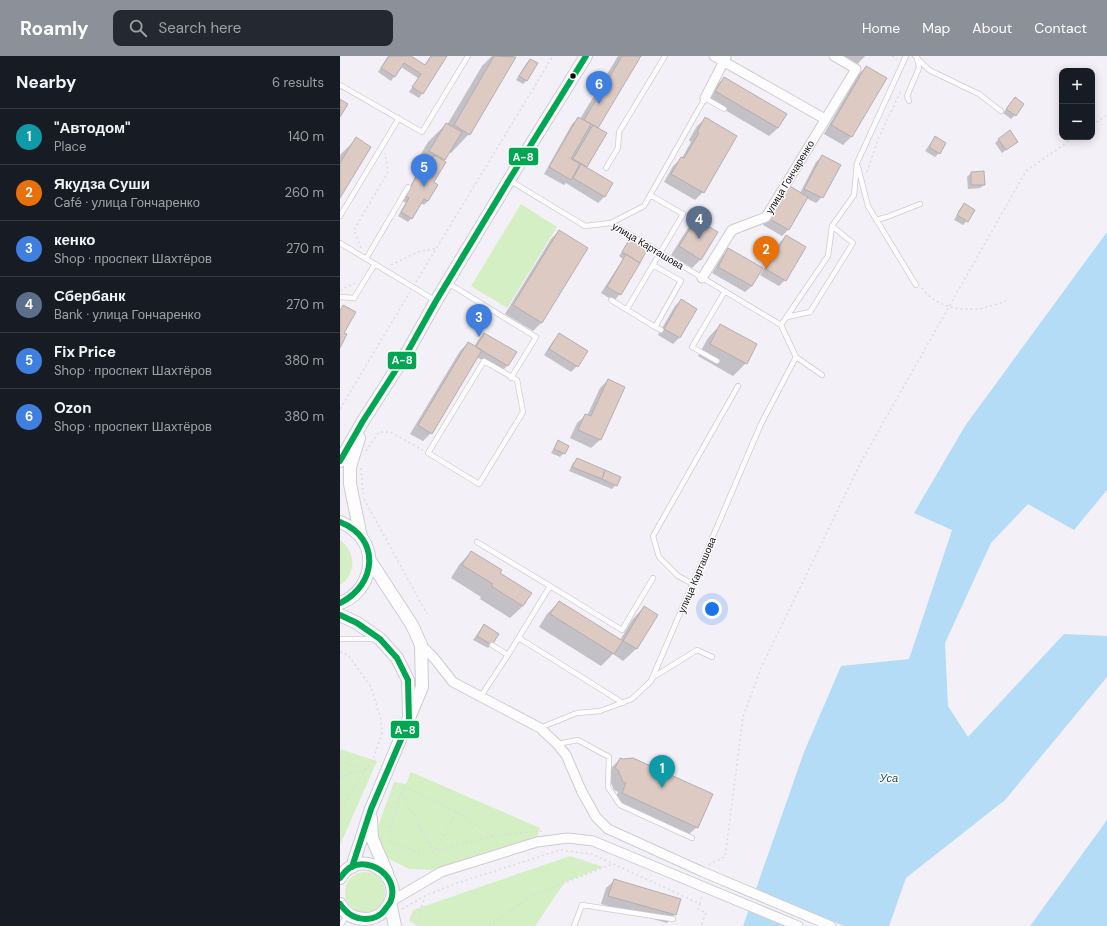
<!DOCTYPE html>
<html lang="en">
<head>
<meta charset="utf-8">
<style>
	:root { --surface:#171b24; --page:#242831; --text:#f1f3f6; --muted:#9ea1a6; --line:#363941; --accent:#8c9099 }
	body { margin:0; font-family:"DM Sans",sans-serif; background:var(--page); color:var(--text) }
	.controls { position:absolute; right:12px; top:12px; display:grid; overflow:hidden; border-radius:8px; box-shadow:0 2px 10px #0003 }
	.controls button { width:36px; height:36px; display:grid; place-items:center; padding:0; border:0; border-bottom:1px solid var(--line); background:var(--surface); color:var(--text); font:20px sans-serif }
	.you { position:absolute; left:372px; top:553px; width:14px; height:14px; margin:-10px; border:3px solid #fff; border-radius:50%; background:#1a73e8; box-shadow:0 0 0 6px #1a73e833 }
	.badge { display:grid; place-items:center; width:26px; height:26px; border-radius:50%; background:var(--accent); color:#fff; font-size:13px; font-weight:700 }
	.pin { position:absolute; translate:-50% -33px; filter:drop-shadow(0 1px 2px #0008) }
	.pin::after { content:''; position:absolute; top:21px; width:14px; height:12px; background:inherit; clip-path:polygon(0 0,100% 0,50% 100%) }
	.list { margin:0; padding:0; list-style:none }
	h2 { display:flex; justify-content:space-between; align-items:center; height:52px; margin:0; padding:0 16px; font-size:17px }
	h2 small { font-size:13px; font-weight:400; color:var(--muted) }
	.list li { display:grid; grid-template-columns:26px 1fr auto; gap:12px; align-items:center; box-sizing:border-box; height:56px; padding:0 16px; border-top:1px solid var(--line) }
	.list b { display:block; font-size:15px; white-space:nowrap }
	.list p { margin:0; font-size:13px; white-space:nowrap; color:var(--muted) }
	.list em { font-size:13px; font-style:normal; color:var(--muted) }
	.icon { flex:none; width:22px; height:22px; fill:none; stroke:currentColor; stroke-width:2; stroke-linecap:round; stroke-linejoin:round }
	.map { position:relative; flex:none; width:767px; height:870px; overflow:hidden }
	header { display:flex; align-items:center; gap:24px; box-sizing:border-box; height:56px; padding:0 20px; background:var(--accent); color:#fff }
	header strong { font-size:19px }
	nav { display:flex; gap:22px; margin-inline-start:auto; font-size:14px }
	.search { width:280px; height:36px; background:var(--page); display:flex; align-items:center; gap:10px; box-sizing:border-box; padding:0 14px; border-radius:8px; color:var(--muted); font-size:15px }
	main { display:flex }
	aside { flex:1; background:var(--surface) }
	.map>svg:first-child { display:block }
</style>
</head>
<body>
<header>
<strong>Roamly</strong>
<div class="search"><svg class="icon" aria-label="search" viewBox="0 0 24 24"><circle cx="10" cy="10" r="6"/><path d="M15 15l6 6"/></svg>Search here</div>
<nav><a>Home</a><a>Map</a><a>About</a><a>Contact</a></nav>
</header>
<main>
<aside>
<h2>Nearby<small>6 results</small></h2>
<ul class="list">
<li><span class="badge" style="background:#0f9aa8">1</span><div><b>&quot;Автодом&quot;</b><p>Place</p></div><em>140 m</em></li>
<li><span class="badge" style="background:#e8710a">2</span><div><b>Якудза Суши</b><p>Café · улица Гончаренко</p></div><em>260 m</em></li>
<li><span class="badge" style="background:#3f7fe0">3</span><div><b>кенко</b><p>Shop · проспект Шахтёров</p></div><em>270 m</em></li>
<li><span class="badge" style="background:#5c6f8a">4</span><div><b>Сбербанк</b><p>Bank · улица Гончаренко</p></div><em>270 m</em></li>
<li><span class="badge" style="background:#3f7fe0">5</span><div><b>Fix Price</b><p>Shop · проспект Шахтёров</p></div><em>380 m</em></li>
<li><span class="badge" style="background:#3f7fe0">6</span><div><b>Ozon</b><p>Shop · проспект Шахтёров</p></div><em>380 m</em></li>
</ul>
</aside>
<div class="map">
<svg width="767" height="870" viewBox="0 0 767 870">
	<rect width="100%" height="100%" fill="#f4f0f8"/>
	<path fill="#d4efc3" d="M181,148L217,171L167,252L131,230Z
		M0,484C16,495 17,518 0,529Z
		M0,693L37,705L0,789Z
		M71,716L200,772L197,781L92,814L69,813L49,803L39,790L36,776L54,726L66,728Z
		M230,800L263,811L225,826L195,870H79L69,865L73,854Z
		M5 836a20 20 0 1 1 40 0a20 20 0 1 1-40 0Z"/>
	<path fill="#b4dcf7" d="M767,176V434L734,474L688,448L651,487L605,587L608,650L628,681L724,578L767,580V621L665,744L566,822L549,870H403L464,696L501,610L569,603L612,474L574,457L625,370Z
		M767,764V870H690Z"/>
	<path fill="#f4f0f8" d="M414,832L504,870H447L407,853Z"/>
	<path fill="#0003" d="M48,0H69L84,10L91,0H106L82,38L79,42L69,36L78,22L61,11L51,25L38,16Z
		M152,0H173L175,1L129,78L111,97L109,96L103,105L93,127L88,145L84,149L81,147L72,162L68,166L58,160L66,147L62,145L78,116L72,113L88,86L106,68L107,69L142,10Z
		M278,0H300L257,71L265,78L245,111L272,128L264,141L258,147L226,127L224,129L204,118L232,68L238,62L240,63Z
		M491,0H525L513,13Z
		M190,4L187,24L183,28L176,24L186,8Z
		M526,11L545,22L511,81L503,89L484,78L518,19Z
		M384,22L446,58L438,72L429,80L368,44L376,30Z
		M675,42V59L671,63L663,57Z
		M366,62L363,136L355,144L324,126L333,110L342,102L351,86L349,84L357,70Z
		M595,81L599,97L595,101L585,95Z
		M16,83L0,140V99Z
		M659,83L677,86L662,97L655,87Z
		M482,100V141L476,147L466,142L448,174L442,180L423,169L442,136L460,137L476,106Z
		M631,117L644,129L640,132L628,133L627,121Z
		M624,149L627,165L623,169L614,164L620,153Z
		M356,164L361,203L352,212L331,199L348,172Z
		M219,175L247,192L201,267L193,275L165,258L211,183Z
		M446,180L445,224L439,230L420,219L440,186Z
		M289,185L305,195L280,238L274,245L261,237L283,203L279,200Z
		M389,193L422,212L412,230L405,236L372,217L383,199Z
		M341,244L356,253L339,282L333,288L318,279L335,250Z
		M380,269L406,307L393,320L358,300L368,282Z
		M144,278L167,310L161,316L137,301L91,377L83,385L70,378L120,295L128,287L134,291L138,284Z
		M219,279L237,310L231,316L204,299L213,285Z
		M268,324L284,331L260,384L251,392L230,382L237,367L246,359L247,360L260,332Z
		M219,386L224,397L220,401L211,397L215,390Z
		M237,403L276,429L272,433L229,415L233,407Z
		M131,496L183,550L170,562L140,543L141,541L111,522L119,509Z
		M219,546L280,584L292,564L304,551L317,559L296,593L283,605L273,598L261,610L199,571L207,558Z
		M144,569L151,589L148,592L133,584Z
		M280,703L357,771L348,779L274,745L278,736L274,734L269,722L267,721L272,711Z
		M275,824L335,858L327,867L261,848L266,832Z"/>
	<path fill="#ddcac3" stroke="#b3afb1" d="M49,0H71L85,9L91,0H107L83,38L72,31L81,18L64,7L55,21L41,12Z
		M154,0L176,1L130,79L114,69Z
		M282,0H301L258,72L244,64Z
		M190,3L198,7L187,25L179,20Z
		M526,10L547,22L512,81L491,69Z
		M384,21L447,58L438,72L375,35Z
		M675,41L684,48L676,60L666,53Z
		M0,43L8,48L0,61Z
		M238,61L251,68L231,103L240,108L231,124L209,111Z
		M365,61L397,80L364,137L331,118L341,101L344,102L359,77L357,76Z
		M106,67L122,76L105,104L89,95Z
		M253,69L267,77L247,111L233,103Z
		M670,74L678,86L666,94L658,83Z
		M595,80L606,87L600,98L589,91Z
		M16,81L31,91L0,142V107Z
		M94,99L106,106L94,126L98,129L88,145L84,143L72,163L61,156L69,142L66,140L86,102L90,105Z
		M482,99L501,109L483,142L464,133Z
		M241,108L273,127L265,141L233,122Z
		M644,115L645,129H631V116Z
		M448,129L468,141L449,174L428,162Z
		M624,147L635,154L628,166L617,159Z
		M356,163L378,176L361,204L339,190Z
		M219,174L248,192L202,267L173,249Z
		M446,179L466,191L446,225L426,213Z
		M289,184L307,194L300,207L282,196Z
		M388,192L423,212L412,230L378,211Z
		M286,198L300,207L281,239L267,231Z
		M341,243L357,253L340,282L324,273Z
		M3,249L16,256L4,277L7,278L0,292V255Z
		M380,268L417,288L407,308L370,288Z
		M144,277L177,296L168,310L136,291Z
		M219,277L248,295L238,311L209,293Z
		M128,286L142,294L92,378L78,369Z
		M268,323L285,331L261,384L238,374L245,358L251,360Z
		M218,384L229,390L225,398L214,393Z
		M237,402L265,414L262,423L232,411Z
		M265,414L281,421L277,430L262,423Z
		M131,495L162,514L160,517L192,537L183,550L151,530L153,528L122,509Z
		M219,545L283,585L274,598L210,558Z
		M304,550L318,559L297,593L283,585Z
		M144,568L159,578L152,589L137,580Z
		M280,702L283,703L293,702L373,738L358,772L282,737L286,727L283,726L278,714L275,712Z
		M274,823L341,843L336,859L268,840Z"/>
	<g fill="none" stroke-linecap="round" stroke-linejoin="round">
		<defs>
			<path id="service" d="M575,0L589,14L639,38L661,55
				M0,29L82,76L128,0
				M569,45L567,40L579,12L577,2
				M518,111L528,150L576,229
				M266,112L278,92L279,76L325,0
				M169,124L245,170L271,167L441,269L488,200L492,170L514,139L517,107L566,0
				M310,139L343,158L313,209L341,225L315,271L321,274
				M0,160L59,62
				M536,164L547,161L580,148
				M271,167L304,150L365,42L384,53
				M0,187L96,245
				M26,203L68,131
				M108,227L196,281L171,322
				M0,241L14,242L35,208
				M271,244L315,271
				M287,253L313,209
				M447,261L470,256L513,187L492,170
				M441,269L456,301L482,319
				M144,305L177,324L183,356L139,428L88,397Z
				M377,305L352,291L385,235
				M137,486L210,530
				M353,528L338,520L319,501L313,480L398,330
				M179,582L283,647
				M0,583H34
				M152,589L168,599
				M312,622L357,594L372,601
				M141,640L168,599L210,530L282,574L313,522
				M200,672L237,657L260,655L292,643L311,625L421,368L456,301
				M217,688L238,684L269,701L268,731L280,749L352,782
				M0,870L8,858
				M234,870L242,849L333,863"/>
			<path id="minor" d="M374,0L485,63
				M365,42L386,1
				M362,222L392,174L426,161L516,13L494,0
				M81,589L94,602L113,626L200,672L217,688L226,699L242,736L256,761L268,773L363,816L491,870
				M50,846L101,816L197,786L228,782L253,785L458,870"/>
			<path id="secondary" d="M19,382L10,411V428L21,481
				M0,405L23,365L68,295L96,245L169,124L246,0
				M0,466C8,469 14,473 20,480C39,502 27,538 0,547
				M0,559L17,567L40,583L57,602L68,624L69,658
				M31,763L32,782L47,817
				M12,811L31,753L82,631L81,589L72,569L29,503
				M0,822C22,785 73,827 44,855C39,860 32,863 25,863C14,863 5,858 0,848
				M50,846L55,870"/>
		</defs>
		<use href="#service" stroke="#cecbd1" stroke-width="6"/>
		<use href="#minor" stroke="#cecbd1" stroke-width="11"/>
		<use href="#secondary" stroke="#cecbd1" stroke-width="14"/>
		<path stroke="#dddcde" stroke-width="1.5" stroke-dasharray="2 3" stroke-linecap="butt" d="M552,0L557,4
			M752,69L767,59
			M527,116L538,83L561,35
			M21,192L14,174L48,116L45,97
			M51,209L78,196L97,192
			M76,226L213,0
			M582,232C595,249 615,255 637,253C647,252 659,247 669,244
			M0,234L15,227
			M0,353L70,236
			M26,395L39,376H50L83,394
			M21,412L23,438
			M24,443L87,558
			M0,596L8,599L31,631L41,664L42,677L32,707L26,713L0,755
			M0,705L26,713
			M0,721L26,713
			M61,738L94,796L117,756
			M153,780L117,756L63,730L49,776L51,786L83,798L153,780L203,775
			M369,809L371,807L385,801L403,661L421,612L522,404L686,115L735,81
			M360,848L362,840
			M62,853L85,840L114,828L220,794L252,798L360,848L358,853L366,857L361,870
			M76,870L85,840
			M149,870L193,839L273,808"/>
		<use href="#service" stroke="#fdfdfe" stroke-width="4.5"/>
		<use href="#minor" stroke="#fdfdfe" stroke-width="9"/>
		<use href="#secondary" stroke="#fdfdfe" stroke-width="12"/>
		<defs>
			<path id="bus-1" d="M0,405L23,365L68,295L96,245L169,124L246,0
				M0,466C41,482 37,529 0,547
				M0,559L17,567L40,583L57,602L68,624L69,665L31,753L12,811
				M0,822C3,818 7,813 11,811C31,801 59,821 51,844C51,846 48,849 46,852C42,859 34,863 25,863C14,863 6,857 0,848"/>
		</defs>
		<use href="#bus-1" stroke="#fdfdfd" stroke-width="9"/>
		<use href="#bus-1" stroke="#00a651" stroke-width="6"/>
	</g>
	<circle fill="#100e13" stroke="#fdfdfd" stroke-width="1.5" cx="233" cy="20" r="3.5"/>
	<g text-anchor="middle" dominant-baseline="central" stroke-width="3" stroke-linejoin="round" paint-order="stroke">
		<g font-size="10" fill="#100e13" stroke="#fdfdfd">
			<text transform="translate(450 121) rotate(-59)">улица Гончаренко</text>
			<text transform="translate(308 190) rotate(31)">улица Карташова</text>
			<text transform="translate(357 519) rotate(-67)">улица Карташова</text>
		</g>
		<g font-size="11" font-style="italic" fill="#1a4960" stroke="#fdfdfd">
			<text x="549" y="722">Уса</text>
		</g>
	</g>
	<g stroke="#fdfdfd" stroke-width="1.5">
		<rect x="168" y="91" width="31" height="19" rx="4" fill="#00a651"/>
		<rect x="47" y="295" width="30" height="19" rx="4" fill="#00a651"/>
		<rect x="50" y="664" width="30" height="19" rx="4" fill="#00a651"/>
	</g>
	<g font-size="11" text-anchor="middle" font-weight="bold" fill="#fff">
		<text x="183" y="105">А-8</text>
		<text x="62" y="308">А-8</text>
		<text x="65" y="678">А-8</text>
	</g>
</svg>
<div class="controls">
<button>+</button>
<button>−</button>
</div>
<div class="you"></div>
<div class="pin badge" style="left:322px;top:732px;background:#0f9aa8">1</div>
<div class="pin badge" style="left:426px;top:213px;background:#e8710a">2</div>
<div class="pin badge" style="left:139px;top:281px;background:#3f7fe0">3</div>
<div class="pin badge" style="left:359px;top:183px;background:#5c6f8a">4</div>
<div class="pin badge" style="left:84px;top:131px;background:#3f7fe0">5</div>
<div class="pin badge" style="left:259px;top:48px;background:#3f7fe0">6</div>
</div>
</main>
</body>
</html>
